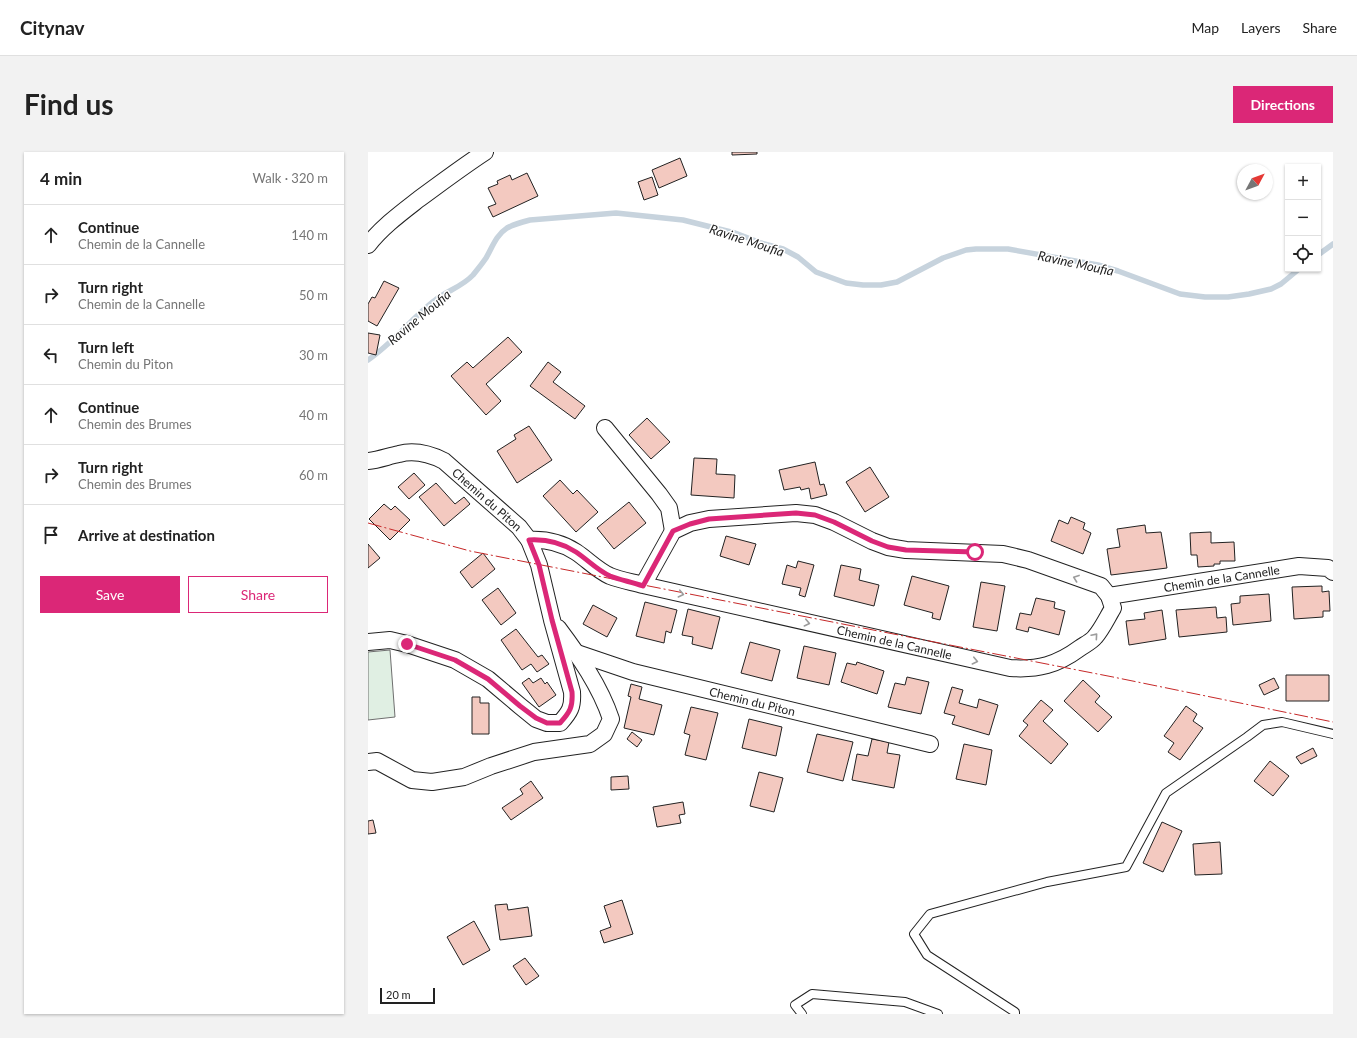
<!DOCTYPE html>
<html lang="en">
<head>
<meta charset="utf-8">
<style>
	:root { --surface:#fff; --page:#f2f2f2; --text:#222; --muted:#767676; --line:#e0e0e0; --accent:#db2777 }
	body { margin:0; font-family:Lato,sans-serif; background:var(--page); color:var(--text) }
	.controls { position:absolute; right:12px; top:12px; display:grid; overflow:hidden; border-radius:0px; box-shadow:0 1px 3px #0004 }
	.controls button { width:36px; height:36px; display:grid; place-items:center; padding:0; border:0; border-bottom:1px solid var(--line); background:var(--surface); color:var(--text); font:20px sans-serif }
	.compass { position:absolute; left:869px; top:12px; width:36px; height:36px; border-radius:50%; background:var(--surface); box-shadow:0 1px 3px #0004; rotate:49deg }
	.scale { position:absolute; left:12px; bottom:10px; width:55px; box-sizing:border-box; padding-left:4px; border:2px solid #222; border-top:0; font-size:11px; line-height:14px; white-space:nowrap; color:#222; -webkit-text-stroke:3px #fff; paint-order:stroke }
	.stop { position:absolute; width:12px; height:12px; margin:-9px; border:3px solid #db2777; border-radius:50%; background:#fff }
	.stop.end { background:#db2777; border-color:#fff; box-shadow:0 1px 4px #0008 }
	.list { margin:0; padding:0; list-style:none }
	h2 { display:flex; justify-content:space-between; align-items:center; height:52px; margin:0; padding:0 16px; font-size:17px }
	h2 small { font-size:13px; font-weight:400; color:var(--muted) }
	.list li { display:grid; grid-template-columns:26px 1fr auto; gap:12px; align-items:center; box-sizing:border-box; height:60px; padding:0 16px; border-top:1px solid var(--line) }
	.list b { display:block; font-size:15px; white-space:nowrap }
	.list p { margin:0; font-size:13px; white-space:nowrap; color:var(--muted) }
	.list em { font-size:13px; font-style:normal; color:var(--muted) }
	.actions { display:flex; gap:8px; padding:12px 16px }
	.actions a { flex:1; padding:9px 0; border:1px solid var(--accent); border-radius:0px; text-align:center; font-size:14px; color:var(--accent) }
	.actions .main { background:var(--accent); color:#fff }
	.icon { flex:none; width:22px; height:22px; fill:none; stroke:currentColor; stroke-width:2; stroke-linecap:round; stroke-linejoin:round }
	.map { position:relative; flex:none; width:965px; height:862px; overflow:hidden; border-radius:0px }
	header { display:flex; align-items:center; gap:24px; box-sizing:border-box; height:56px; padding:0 20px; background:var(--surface); border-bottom:1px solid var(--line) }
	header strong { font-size:19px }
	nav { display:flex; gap:22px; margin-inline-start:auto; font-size:14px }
	.intro { display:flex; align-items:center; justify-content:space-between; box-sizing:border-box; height:96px; padding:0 24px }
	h1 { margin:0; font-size:28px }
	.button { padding:10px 18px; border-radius:0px; background:var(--accent); color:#fff; font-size:14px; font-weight:700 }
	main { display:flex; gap:24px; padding:0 24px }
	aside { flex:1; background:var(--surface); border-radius:0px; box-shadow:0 1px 3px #0004 }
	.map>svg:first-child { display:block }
</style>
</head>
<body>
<header>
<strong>Citynav</strong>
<nav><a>Map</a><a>Layers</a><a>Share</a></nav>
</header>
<div class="intro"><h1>Find us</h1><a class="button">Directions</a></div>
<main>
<aside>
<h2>4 min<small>Walk · 320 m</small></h2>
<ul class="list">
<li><svg class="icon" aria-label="ahead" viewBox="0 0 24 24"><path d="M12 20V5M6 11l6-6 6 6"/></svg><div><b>Continue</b><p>Chemin de la Cannelle</p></div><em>140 m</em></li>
<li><svg class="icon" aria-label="right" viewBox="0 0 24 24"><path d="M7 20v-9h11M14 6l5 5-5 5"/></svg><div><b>Turn right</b><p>Chemin de la Cannelle</p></div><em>50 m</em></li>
<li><svg class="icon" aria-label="left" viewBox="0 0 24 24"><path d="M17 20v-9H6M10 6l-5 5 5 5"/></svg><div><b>Turn left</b><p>Chemin du Piton</p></div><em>30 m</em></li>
<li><svg class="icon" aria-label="ahead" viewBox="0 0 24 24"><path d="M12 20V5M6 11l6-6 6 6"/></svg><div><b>Continue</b><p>Chemin des Brumes</p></div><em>40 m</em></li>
<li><svg class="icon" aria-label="right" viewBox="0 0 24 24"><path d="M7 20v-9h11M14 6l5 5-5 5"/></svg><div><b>Turn right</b><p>Chemin des Brumes</p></div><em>60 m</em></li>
<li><svg class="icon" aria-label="arrive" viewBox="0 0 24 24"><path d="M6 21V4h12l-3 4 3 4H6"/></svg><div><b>Arrive at destination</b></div></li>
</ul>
<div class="actions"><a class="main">Save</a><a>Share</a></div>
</aside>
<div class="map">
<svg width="965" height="862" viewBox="0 0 965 862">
	<rect width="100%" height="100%" fill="#fff"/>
	<path fill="#e0efe3" stroke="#6f6f6f" d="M22,498L27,565L0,568V500Z"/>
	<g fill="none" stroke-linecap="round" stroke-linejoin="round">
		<path stroke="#c7d3dd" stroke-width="5.5" d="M950,103L965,92
			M0,208C25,191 43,167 66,149C78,139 94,135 105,123C109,118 114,112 118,106C124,96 128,83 139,76C146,72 154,70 162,68L248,61L315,68L367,81L393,91L415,97L430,105L448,120L478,131L495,133H513L529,130L575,106L598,98L608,97H640L730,113L750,119L812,142L837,145H860L881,142L903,137L913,132L931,117"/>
	</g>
	<path fill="#f3c9c0" stroke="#222" d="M364,0H389V2L364,3Z
		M312,6L319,24L291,36L284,18Z
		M159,21L170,44L125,65L120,55L128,52L120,36L130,32L129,29L142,23L144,28Z
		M284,25L290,43L276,48L270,30Z
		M16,129L31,136L9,174L0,169V152L4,145L7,146Z
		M0,181L12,183L8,203L0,201Z
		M140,185L154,200L118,232L133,249L118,263L83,224L99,210L105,216Z
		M180,210L193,220L185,230L217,254L207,267L162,234Z
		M279,266L302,290L283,307L261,283Z
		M161,274L184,308L149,331L129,299L148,287L146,283Z
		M326,306L349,307L348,322L367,323L366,346L323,343Z
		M447,310L452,333L456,332L459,343L443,347L441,336L433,338L432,335L416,338L411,318Z
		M502,315L521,345L497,360L478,330Z
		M46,321L57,333L41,347L30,335Z
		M192,328L205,342L209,338L230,360L208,380L175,344Z
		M68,331L87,352L96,345L102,352L76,374L51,345Z
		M261,350L278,371L246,397L229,376Z
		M16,352L23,358L27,354L42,368L22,388L1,367Z
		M703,365L717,371L715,377L723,381L715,402L683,389L691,368L700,372Z
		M777,373L778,381L793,380L799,416L743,423L739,397L752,395L749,377Z
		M843,380V391L866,390L867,409H852V412H846V414L830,415L829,403H823L822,381Z
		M358,384L388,392L381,413L352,404Z
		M0,392L12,406L0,416Z
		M115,401L127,417L104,436L92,420Z
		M430,409L446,413L437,445L431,443L433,436L414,432L419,413L428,416Z
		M473,413L493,417L491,428L511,433L506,454L466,444Z
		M544,424L581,434L572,468L564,466L565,461L536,453Z
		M613,430L637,434L629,479L605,475Z
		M954,434V440L961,439L962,459H955V465L926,467L924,435Z
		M130,436L148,461L133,473L114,448Z
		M901,442L903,469L865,473L863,452L872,451V444Z
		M668,446L687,450L686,456L697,459L691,483L661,475L660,480L648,477L652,461L663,463Z
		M277,450L309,458L303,481L298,479L296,491L268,484Z
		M225,453L249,466L239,485L215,472Z
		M848,455L849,466L858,465L859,480L811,485L808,458Z
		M320,457L352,465L344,497L324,492L325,485L314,483Z
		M794,458L798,487L761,493L758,469L777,467L776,461Z
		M148,477L170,505L174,503L181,512L169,520L163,512L154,518L133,488Z
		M382,490L412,498L404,529L373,521Z
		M436,494L468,501L461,533L429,526Z
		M489,510L516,519L509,542L473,530L479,511L488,513Z
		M918,523H961V549H918Z
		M539,525L561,530L553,562L520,555L527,531L537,533Z
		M161,526L165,531L173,526L177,532L179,530L188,543L171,555L154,531Z
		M906,526L911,536L896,543L891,533Z
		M715,528L732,544L727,550L744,565L730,580L696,549Z
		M263,532L274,535L271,547L294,553L286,583L256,576L263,545L260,544Z
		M584,535L595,538L591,551L609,556L611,547L630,553L621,583L584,572L587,564L576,561Z
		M104,545H112V551H121V582H104Z
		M673,548L685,558L675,569L700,592L683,612L651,584L660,573L655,569Z
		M818,554L829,562L825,569L835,576L812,608L800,600L806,591L796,584Z
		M323,555L350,561L338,608L317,603L322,583L316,581Z
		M381,567L414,575L408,604L374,596Z
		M264,580L274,588L269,595L259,587Z
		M449,582L485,590L475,629L439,620Z
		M504,587L521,590L519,601L532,603L526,636L484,628L489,602L500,604Z
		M596,592L624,598L618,633L588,627Z
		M945,596L949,604L933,612L928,605Z
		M902,609L921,624L905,644L886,629Z
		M391,620L415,626L406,660L382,654Z
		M260,624L261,637L243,638V625Z
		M163,629L175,646L143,668L134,656L155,642L152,637Z
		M315,650L317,662L311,663L313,671L289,675L285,655Z
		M5,668L8,681L0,682V669Z
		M794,670L814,679L795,720L775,711Z
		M852,690L854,722L827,723L825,692Z
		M254,748L265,782L236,791L232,779L243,775L236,754Z
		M139,752L140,758L160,755L164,784L132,788L127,753Z
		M106,769L122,798L95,813L79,785Z
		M157,806L171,824L158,833L145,814Z"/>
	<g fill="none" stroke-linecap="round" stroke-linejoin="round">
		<defs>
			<path id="service" d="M434,862L427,853L444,842L537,850L570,862
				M647,862V860L559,803L546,782L562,762L679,730L758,715L798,641L879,585L895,573L914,570L965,582"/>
			<g id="minor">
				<path d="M0,93C14,75 33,61 51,47C73,31 94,15 117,0"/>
				<path d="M237,276L291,342L301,356L305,379"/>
				<path id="s1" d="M0,309C10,308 21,304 31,302C46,298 62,302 76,309L151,375L161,388L171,413L184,468L204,540C205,555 202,560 192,571H179L168,567L152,554L120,527L87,508L39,492L22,488L0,490"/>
				<path id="s2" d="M161,388C178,387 194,391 208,400C220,408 229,418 242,424C252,428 264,430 275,433L642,516C670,518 689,513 712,496C716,493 723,490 727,485C734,477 739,466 745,456L741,444L733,434L660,408L635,402L538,398L520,395L504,389L466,370L447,363L428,361L341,367L322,371L305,379L275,433"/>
				<path id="s3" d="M741,444L931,414L960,416L965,420"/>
				<path id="s4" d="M209,501L265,520L562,592"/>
				<path d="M0,610L9,609L44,628L64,630L96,625L123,614L166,600L222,592L236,582L243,567C232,534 211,504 190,476"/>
			</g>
		</defs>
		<use href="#service" stroke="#222" stroke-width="10"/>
		<use href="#minor" stroke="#222" stroke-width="18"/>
		<use href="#service" stroke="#fff" stroke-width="8"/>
		<use href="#minor" stroke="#fff" stroke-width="16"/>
		<path stroke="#c62828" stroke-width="1" stroke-dasharray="14 3 2 3" stroke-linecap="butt" d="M0,371L102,399L745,525L965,570"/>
	</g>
	<defs><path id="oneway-chevron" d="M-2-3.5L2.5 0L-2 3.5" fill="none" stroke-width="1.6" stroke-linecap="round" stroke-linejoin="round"/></defs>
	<g stroke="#9c9c9c">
		<use href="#oneway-chevron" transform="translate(708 426) rotate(-160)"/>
		<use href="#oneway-chevron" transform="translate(313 442) rotate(13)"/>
		<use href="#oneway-chevron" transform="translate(439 471) rotate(13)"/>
		<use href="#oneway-chevron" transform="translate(727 484) rotate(-49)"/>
		<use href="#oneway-chevron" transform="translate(607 509) rotate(13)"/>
	</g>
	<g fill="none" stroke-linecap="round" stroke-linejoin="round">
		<path stroke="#db2777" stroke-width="5" d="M39,492L87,508L120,527L152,554L168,566L179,571H192C202,560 205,555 204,540L184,468L171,413L161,388C178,387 194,391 208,400C220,408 229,418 242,424C252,428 264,430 275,434L305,379L322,372L341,367L428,361L447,363L466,370L504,389L520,395L538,398L607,400"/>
	</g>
	<g text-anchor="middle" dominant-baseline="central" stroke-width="3" stroke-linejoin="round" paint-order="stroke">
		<g font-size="12" fill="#222" stroke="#fff">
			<text stroke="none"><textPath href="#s1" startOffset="136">Chemin du Piton</textPath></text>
			<text stroke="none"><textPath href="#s3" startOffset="114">Chemin de la Cannelle</textPath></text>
			<text stroke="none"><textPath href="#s2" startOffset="383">Chemin de la Cannelle</textPath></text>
			<text stroke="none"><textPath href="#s4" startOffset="182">Chemin du Piton</textPath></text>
		</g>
		<g font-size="13" font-style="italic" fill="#222" stroke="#fff">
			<text transform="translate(379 88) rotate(18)">Ravine Moufia</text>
			<text transform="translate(708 111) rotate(12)">Ravine Moufia</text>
			<text transform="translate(51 165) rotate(-40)">Ravine Moufia</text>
		</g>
	</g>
</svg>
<div class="controls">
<button>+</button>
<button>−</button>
<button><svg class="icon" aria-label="locate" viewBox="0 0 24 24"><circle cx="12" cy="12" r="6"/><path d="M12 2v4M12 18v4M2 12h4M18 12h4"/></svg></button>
</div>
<svg class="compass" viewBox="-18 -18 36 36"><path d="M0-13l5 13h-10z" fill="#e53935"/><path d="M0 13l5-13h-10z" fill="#767676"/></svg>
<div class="scale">20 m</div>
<div class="stop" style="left:607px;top:400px"></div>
<div class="stop end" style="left:39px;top:492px"></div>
</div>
</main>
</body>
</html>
